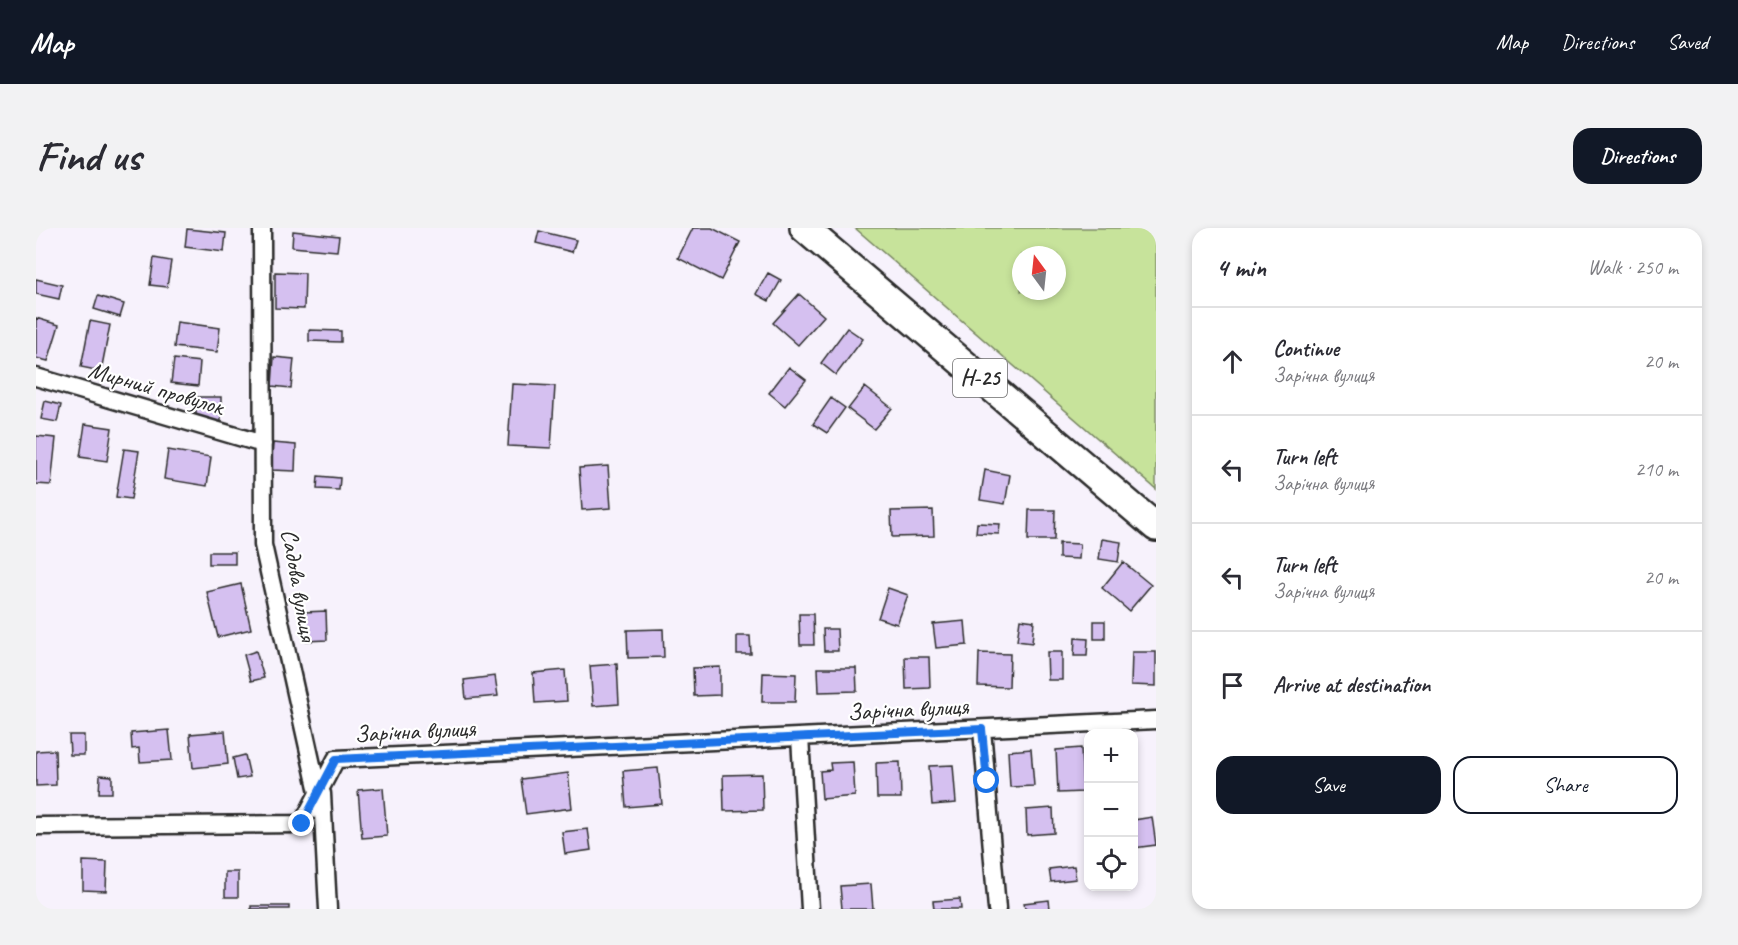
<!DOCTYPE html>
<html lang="en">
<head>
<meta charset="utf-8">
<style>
	:root { --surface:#fff; --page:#f2f2f3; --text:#2b2b33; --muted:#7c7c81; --line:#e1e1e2; --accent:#111827 }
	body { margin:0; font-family:Caveat,sans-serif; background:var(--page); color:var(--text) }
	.controls { position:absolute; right:18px; bottom:18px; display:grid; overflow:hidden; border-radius:12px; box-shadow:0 3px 9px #0003 }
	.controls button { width:54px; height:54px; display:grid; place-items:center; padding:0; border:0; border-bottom:2px solid var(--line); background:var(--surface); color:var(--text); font:30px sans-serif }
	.compass { position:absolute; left:976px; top:18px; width:54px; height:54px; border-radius:50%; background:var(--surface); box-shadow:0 3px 9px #0003; rotate:345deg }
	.stop { position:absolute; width:18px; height:18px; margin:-14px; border:4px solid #1a73e8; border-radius:50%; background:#fff }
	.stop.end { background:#1a73e8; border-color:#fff; box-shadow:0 2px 6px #0008 }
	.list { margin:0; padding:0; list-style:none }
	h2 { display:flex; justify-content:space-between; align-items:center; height:78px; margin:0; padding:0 24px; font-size:26px }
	h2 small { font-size:20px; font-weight:400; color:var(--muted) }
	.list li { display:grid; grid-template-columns:39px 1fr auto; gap:18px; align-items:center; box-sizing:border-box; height:108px; padding:0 24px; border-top:2px solid var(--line) }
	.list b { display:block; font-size:22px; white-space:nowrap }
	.list p { margin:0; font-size:20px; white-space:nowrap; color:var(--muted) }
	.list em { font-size:20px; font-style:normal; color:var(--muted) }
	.actions { display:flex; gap:12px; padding:18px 24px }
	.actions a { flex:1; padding:14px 0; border:2px solid var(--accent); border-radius:18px; text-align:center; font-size:21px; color:var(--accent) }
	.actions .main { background:var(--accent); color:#fff }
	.icon { flex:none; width:33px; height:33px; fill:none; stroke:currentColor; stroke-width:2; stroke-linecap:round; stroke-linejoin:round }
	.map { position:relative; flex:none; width:1120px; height:681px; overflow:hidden; border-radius:18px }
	header { display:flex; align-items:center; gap:36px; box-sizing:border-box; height:84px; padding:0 30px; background:var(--accent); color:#fff }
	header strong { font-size:28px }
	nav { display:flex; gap:33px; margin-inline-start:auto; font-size:21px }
	.intro { display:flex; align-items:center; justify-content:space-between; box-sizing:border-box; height:144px; padding:0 36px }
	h1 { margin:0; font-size:42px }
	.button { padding:15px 27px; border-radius:18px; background:var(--accent); color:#fff; font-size:21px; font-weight:700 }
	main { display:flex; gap:36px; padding:0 36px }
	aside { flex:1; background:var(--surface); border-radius:18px; box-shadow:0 3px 9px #0003 }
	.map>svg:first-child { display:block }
</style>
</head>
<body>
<header>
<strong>Map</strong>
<nav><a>Map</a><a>Directions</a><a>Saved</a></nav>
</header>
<div class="intro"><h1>Find us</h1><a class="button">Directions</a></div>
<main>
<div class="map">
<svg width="1120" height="681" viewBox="0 0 1120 681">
	<rect width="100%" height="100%" fill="#f7f2fc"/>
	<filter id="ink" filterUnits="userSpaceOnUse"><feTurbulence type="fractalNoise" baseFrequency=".0167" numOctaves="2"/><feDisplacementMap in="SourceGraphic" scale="12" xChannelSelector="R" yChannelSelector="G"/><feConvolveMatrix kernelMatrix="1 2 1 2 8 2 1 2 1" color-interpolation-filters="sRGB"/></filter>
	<g filter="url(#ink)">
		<path fill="#c7e39b" stroke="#798763" stroke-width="1.5" fill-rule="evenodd" d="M819,0H1120V261ZM985,27H1021V63H985Z"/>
		<path fill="#d5c0f0" stroke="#2b2b2b" stroke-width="1.5" d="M657,0H676L704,14L685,52L642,30Z
			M151,1L190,5L188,24L149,19Z
			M257,3L303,8L301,23L256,19Z
			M503,3L540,12L536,24L500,15Z
			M118,30L135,33L131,59L114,57Z
			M239,44L269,45L268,81L239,80Z
			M732,45L745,52L733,73L720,66Z
			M0,51L26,57L23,71L0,66Z
			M763,66L788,88L762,117L737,95Z
			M62,68L88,76L84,89L58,81Z
			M0,90L23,97L12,133L0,130Z
			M54,93L74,97L65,143L45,139Z
			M141,94L184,100L181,124L138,119Z
			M811,100L827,111L800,147L785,135Z
			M273,102L305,103V114L273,113Z
			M238,129L258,131L255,160L236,158Z
			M138,131L164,134L162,158L135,155Z
			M753,139L770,152L749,178L733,165Z
			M476,156L519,158L515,220L472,218Z
			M829,159L856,180L838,201L812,181Z
			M160,169H185V194H160Z
			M795,170L809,180L791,205L777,196Z
			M9,173L25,177L21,194L5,191Z
			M49,196L76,200L71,233L44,229Z
			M0,208L20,210L15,257L0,256Z
			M237,215L260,217L259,243L235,242Z
			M88,221L103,223L95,271L80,269Z
			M132,222L175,229L171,258L128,251Z
			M572,238L575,280L546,282L543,240Z
			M949,242L974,247L969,276L944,272Z
			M282,248L304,250L303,262L281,261Z
			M897,282L898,308L856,309L855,283Z
			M993,282H1019L1018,312H992Z
			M941,295L964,296L963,306L940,305Z
			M1066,311L1085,314L1082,334L1063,331Z
			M1023,315L1044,316L1043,331L1023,330Z
			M173,324H199V336H173Z
			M1087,334L1115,357L1093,383L1066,360Z
			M205,356L215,401L182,409L171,364Z
			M852,360L872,367L861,396L842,390Z
			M290,383L291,412L269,413L268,384Z
			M763,386H777L778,417H764Z
			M984,391L998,393L996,415L981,413Z
			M929,393L931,417L900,420L897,396Z
			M1058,393H1069V411H1058Z
			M627,401L628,429L592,430L591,402Z
			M787,401H801L802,423H788Z
			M701,408H714L715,426H701Z
			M1039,410L1052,411L1051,428H1038Z
			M220,423L228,450L215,453L208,427Z
			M1011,424H1026V452H1012Z
			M1096,424H1120V458L1095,457Z
			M943,425L974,426L973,459L942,458Z
			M869,429H893L894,460L870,461Z
			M581,436L583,476L557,478L554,438Z
			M684,439V467L658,468L657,440Z
			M782,440H820L821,463L783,464Z
			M529,442L531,473L499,475L497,445Z
			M727,445L760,446L759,474H726Z
			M459,448L462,468L430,471L428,452Z
			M133,502L136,532L104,534L103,520L96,521L95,505Z
			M189,503L192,536L157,540L154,506Z
			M33,507H48V527H34Z
			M1045,520L1047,564L1022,565L1020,522Z
			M995,521L998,558L974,559L972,523Z
			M19,522L20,557L0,558V523Z
			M209,527L214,549L201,551L197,530Z
			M817,534L819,568L786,571L784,543L795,542L794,535Z
			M864,534L865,570H841L840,535Z
			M917,537L920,575L896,577L893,538Z
			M622,540L626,576L590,579L587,543Z
			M532,545L536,580L490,586L485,551Z
			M726,546L727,582L688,583L687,547Z
			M64,547L76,548V565H63Z
			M347,560L351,608L326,610L322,562Z
			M1017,580L1018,605L991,607L990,582Z
			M1116,589L1120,617L1098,620V592Z
			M552,601L555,622L529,626L526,604Z
			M47,633L71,634L70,663L47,662Z
			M1038,638L1040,651L1015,654L1013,641Z
			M189,644H202V669H189Z
			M835,656L837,681H806L804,658Z
			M924,671L925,681H898L897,673Z
			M1013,672L1014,681H989L988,675Z
			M215,678H253V681H215Z"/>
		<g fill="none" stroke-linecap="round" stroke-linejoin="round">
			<defs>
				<path id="street" d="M226,0L227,317L282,564L286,566L292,681
					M0,149L227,216
					M946,501L961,681
					M764,509L774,681
					M0,598L266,596L300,531L1120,492"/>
				<path id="primary" d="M768,0L1120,299"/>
			</defs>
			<use href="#street" stroke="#2b2b2b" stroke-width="21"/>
			<use href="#primary" stroke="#2b2b2b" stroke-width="32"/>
			<use href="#street" stroke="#fff" stroke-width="16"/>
			<use href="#primary" stroke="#fff" stroke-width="27"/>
		</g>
	</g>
	<g fill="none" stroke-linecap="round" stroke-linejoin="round" filter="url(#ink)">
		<path stroke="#1a73e8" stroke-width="8" d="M266,596L300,531L946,501L951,553"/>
	</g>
	<g text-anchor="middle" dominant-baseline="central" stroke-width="4.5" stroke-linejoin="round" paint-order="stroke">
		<rect fill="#fff" stroke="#6b6b6b" stroke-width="1.5" x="917" y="131" width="54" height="38" rx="4.5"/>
		<g font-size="22" font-weight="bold" fill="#2b2b2b">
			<text x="944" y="150">Н-25</text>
		</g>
		<g font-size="24" fill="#2b2b2b" stroke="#fff">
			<text transform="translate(120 160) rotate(16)">Мирний провулок</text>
			<text transform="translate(263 357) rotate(80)">Садова вулиця</text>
			<text transform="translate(872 481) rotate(-3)">Зарічна вулиця</text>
			<text transform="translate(379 503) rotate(-3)">Зарічна вулиця</text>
		</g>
	</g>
</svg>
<div class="controls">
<button>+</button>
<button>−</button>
<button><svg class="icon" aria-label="locate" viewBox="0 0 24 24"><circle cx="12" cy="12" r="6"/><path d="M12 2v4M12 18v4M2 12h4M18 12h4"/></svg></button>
</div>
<svg class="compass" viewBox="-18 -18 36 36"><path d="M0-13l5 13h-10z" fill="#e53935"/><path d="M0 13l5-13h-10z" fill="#7c7c81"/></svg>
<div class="stop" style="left:951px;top:553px"></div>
<div class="stop end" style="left:266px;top:596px"></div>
</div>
<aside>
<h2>4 min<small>Walk · 250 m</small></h2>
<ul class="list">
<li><svg class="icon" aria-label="ahead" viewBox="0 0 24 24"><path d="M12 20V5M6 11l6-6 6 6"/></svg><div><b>Continue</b><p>Зарічна вулиця</p></div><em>20 m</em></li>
<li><svg class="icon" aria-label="left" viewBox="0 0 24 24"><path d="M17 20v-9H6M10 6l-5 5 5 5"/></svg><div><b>Turn left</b><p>Зарічна вулиця</p></div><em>210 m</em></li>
<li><svg class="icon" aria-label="left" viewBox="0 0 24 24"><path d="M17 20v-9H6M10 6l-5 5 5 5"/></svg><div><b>Turn left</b><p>Зарічна вулиця</p></div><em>20 m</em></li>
<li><svg class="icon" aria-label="arrive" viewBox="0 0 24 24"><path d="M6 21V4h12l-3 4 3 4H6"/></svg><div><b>Arrive at destination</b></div></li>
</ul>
<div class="actions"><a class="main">Save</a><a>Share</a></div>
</aside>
</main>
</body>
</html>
